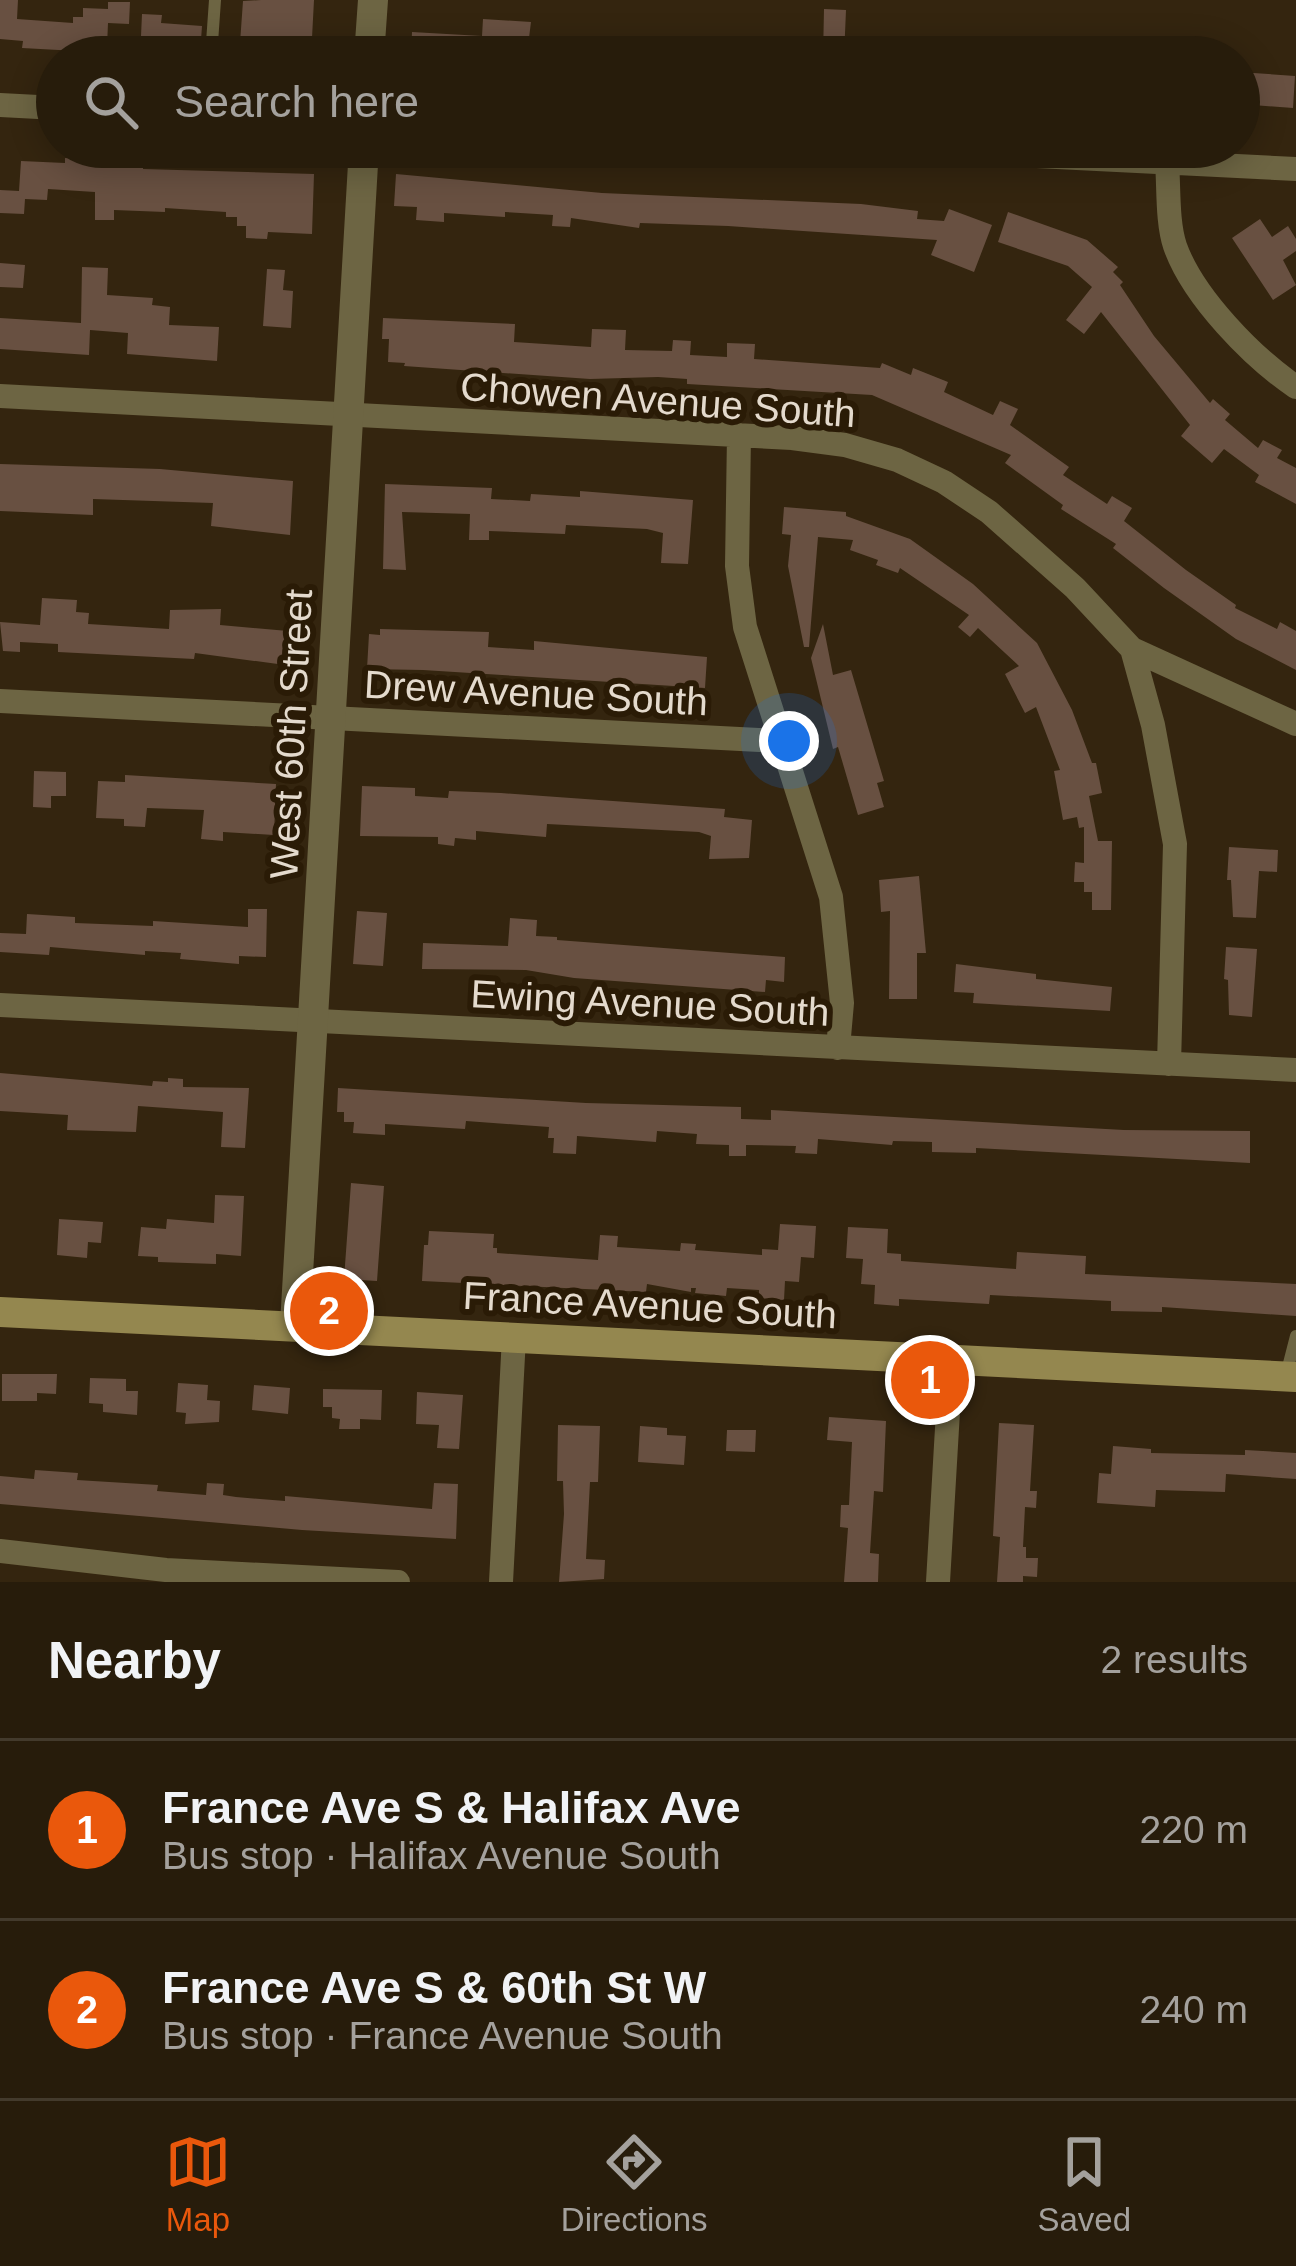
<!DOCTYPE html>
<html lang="en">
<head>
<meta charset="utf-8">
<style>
	:root { --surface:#271c0b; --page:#2f2514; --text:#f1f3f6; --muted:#a4a19d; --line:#433a2c; --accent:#ea580c }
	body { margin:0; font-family:Arial,sans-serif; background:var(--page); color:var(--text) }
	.you { position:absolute; left:789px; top:741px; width:42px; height:42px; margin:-30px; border:9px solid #fff; border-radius:50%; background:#1a73e8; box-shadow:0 0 0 18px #1a73e833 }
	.badge { display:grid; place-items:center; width:78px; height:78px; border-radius:50%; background:var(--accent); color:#fff; font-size:39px; font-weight:700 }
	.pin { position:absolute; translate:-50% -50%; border:6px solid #fff; box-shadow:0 3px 12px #0006 }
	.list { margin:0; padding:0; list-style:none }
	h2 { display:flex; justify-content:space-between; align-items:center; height:156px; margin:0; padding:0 48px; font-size:51px }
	h2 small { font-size:39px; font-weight:400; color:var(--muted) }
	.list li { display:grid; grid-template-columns:78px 1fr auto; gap:36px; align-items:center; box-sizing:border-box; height:180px; padding:0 48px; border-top:3px solid var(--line) }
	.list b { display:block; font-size:45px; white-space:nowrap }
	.list p { margin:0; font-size:39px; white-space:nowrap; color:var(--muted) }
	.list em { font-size:39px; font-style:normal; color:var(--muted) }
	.icon { flex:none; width:66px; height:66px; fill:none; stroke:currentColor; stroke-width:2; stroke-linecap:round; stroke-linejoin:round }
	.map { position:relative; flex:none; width:1296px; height:1582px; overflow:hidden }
	.search { position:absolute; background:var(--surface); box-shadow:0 6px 30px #0003; left:36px; right:36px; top:36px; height:132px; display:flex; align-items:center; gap:30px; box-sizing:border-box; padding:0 42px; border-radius:66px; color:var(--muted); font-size:45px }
	.sheet { height:516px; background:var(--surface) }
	nav { display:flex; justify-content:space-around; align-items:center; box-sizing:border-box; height:168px; border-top:3px solid var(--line); background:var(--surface); font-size:33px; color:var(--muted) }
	nav a { display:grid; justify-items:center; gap:6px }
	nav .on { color:var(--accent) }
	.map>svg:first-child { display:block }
</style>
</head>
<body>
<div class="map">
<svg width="1296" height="1582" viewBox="0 0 1296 1582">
	<rect width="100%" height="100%" fill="#34250f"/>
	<path fill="#685041" d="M0,0H18L17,19L73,23V17H83V8L108,9V2H130L129,24L108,23L107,47L95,46V52L22,48L23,41L0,39Z
		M261,0H314L311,57H239L243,1Z
		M824,9L846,10L844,57H823Z
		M142,14L162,15L161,23L202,26L200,54L174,52L173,57H157L158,37L141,36Z
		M483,19L531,22L529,38L626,44V57H411L412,32L482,36Z
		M1239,72L1295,76L1293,108L1239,104Z
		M65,158L143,164V169L314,174L312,234L268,232L267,239L246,238V226H237V217H226V212L165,208V212L114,210V220H95V192L48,189L47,200L25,199L24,214L0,213V190L19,191L21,161L65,163Z
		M396,174L602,193L861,204L918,211L917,219L944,221L949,209L992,225L974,272L931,255L937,240L728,226L640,223L639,228L571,218L570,227L552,226L553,215L505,212V217L444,213V222L416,220L417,207L394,206Z
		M1008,212L1087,240L1118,267L1113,272L1123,282L1120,285L1154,336L1210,403L1213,399L1230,414L1225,420L1258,448L1263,440L1282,450L1277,458L1296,468V504L1255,482L1259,475L1224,449L1212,463L1181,436L1190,425L1101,312L1084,334L1066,320L1092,287L1068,266L998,242Z
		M1260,219L1272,237L1288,226L1296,239V251L1283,260L1296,285L1273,300L1232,238Z
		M0,263L25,265L23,288L0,287Z
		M82,267L108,268L107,295L153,298L152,305L170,307L169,325L219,327L217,361L127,354L128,333L90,330L89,355L0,349V318L81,323Z
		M267,269L285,270L283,290L293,291L291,328L263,326Z
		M383,318L515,324L514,342L591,347L592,329L626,330L625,350L672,351L673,340L691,341L690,355L727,357V343L755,344L754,359L880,368L882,363L911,375L913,368L948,382L944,392L993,415L1000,401L1018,409L1010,425L1069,467L1063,475L1107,504L1112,496L1132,508L1124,521L1186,570L1236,605L1235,608L1277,629L1280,622L1296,631V670L1236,639L1164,588L1113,548L1116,544L1061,509L1063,505L1005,463L1011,455L872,395L687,384V379L658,377L590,379L404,366L405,363L388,362L389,339H382Z
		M0,464L160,469L293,481L290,535L211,526L213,503L93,499V515L0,511Z
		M385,484L492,488L491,499L530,501L531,494L580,497V491L693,500L688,564L661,563L663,533L647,529L566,525L565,534L489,531V540H469L470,514L402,512L406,570L383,569Z
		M784,507L846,512V516L910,539L973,584L1037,643L1072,710L1092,763H1096L1102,793L1089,796L1098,841H1112L1111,910H1092V892H1084V882H1074L1075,862L1084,863V827L1079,828L1077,817L1063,820L1054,771L1060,770L1036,707L1025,713L1005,674L1019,666L978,628L970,637L958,627L969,615L900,568L898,573L876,565L878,560L850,550L853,540L818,537L809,647H804L788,566L791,535L782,534Z
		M42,598L77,600L76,612L89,613L88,624L169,629L170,610L221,609L220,625L288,631L285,665L195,653L194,659L58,652V644L20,642V652L3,651L0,622L40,625Z
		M823,624L833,675L851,670L884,781L877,783L884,807L858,815L838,747L833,749L811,658Z
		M380,629L489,632L488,647L534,650V641L707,657L705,688L423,670L367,669L369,634L380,635Z
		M34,771L66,772V796H51V808L33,807Z
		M125,775L276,784L274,835L223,832V841L201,839L204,810L147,808L145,827L124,826V819L96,818L98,781L125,782Z
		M362,786L415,788V796L448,798L449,791L501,793L725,809L724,817L752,820L749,858L709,859L711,836L699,832L547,824L546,837L476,831V840L455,838L454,846L438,844V837L360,836Z
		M1229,847L1278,850L1277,872L1259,871L1256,918L1233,917L1231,880H1227Z
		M919,876L926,953H917V999H889L890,911L881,912L879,880Z
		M248,909H267L266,957L239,956V964L180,959L181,953L145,951V955L50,947L49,955L0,952V933L26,934L27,914L75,917V923L153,926V921L248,927Z
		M357,911L387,913L383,966L353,964Z
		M510,918L537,920L536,936L557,937V940L785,957L784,982L766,980L765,992L574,978L526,970L422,969L423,943L508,946Z
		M1226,947L1257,949L1252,1017L1229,1015L1228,980L1224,979Z
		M956,964L1036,974V979L1112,987L1110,1011L973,1003L974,993L954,992Z
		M0,1073L152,1086L153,1081L168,1082V1078L183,1079V1087L249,1088L245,1148L221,1147L223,1112L138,1106L136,1132L67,1130L68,1115L0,1111Z
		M338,1088L586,1103L741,1107V1119L771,1120V1110L1124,1130L1250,1131V1163L976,1148V1153L932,1152V1142L893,1141L892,1145L818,1139L817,1154L795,1153L796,1146L746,1145V1156H729V1145L696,1144L697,1134L657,1131L656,1142L577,1136L576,1154L553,1153L554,1138H548L549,1127L466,1121L465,1129L385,1124V1135L353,1133L354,1122H344V1112H337Z
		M351,1183L384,1186L377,1281L344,1279Z
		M215,1195L244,1196L241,1256L216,1254V1264L158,1262V1257L138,1256L141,1227L166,1229L167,1219L214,1223Z
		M59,1219L103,1222L101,1243L88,1242L87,1258L57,1255Z
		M780,1224L816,1226L814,1258L801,1257L799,1282L785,1281L784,1300L759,1298V1290L727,1288L726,1296L695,1293L696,1288H691V1292L647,1284L646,1292L422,1281L424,1245H428L429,1231L494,1234L493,1248H497V1253L598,1260L600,1235L618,1236L617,1247L680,1251L681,1243L696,1244L695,1250L762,1255V1249L778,1250Z
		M848,1227L888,1229L887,1253L901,1254V1261L1016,1269L1017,1252L1086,1256L1085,1274L1296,1284V1316L1162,1307V1312L1111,1311V1301L990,1295L989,1304L899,1299V1306L874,1304L875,1285L861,1284L863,1259L846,1258Z
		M2,1374H57L56,1394L37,1393V1401H2Z
		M90,1378L126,1379V1391H138L137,1415L103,1412V1404L89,1403Z
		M178,1383L208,1385L207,1400L220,1401L219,1422L185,1424L186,1413L176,1412Z
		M254,1385L290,1388L288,1414L252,1410Z
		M323,1389L382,1390L381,1420L360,1419V1429H339L340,1419L332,1418V1407H323Z
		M417,1392L463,1395L459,1449L437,1448L439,1425L416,1424Z
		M829,1417L886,1421L883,1492L874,1491L870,1553L879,1554L878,1582H844L848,1528L840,1527L841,1505H849L852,1442L827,1440Z
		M999,1423L1034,1425L1030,1491H1037L1036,1508L1025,1507L1023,1547H1026V1558H1038L1037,1577L1023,1576V1582H997L1000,1537L993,1536Z
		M558,1425L600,1426L598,1482H590L586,1559L605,1560L604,1579L559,1582L564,1514L563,1481H557Z
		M640,1426L667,1428V1435L686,1436L684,1465L638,1462Z
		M727,1430H756L755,1452L726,1451Z
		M1113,1446L1151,1449V1453L1245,1455V1450L1296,1453V1479L1226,1474L1225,1492L1156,1490L1155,1507L1097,1503L1099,1473L1111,1474Z
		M35,1470L78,1473L77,1480L158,1485L157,1491L206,1495L207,1483L224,1484L223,1495L236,1497L285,1501V1496L432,1509L434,1483L458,1484L456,1539L302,1530L0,1504V1476L34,1479Z"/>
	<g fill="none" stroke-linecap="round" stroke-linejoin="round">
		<path stroke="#6d6543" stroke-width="12" d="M211,57L215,0
			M1286,1375L1296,1336"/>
		<path stroke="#6d6543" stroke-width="24" d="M0,105L57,108
			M860,147L1296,169
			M1167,163C1169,188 1167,222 1175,246C1193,297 1253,358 1296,387
			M0,396L792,438L845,445L897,460L944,482L989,512L1075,588L1132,649L1296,724
			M739,435L737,566L745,627L831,897L842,1003L838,1048
			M1132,649L1153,725L1175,844L1169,1064
			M0,701L780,741
			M0,1005L1296,1070
			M0,1551L166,1570L398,1582
			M501,1582L514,1337
			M938,1582L951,1360"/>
		<path stroke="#6d6543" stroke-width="30" d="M369,57L373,0
			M295,1325L364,147"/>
		<path stroke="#94874f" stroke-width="30" d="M0,1312L1296,1377"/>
	</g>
	<g text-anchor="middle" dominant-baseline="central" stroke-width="12" stroke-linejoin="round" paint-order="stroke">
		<g font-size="39" fill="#e4dacd" stroke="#2a1b06">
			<text transform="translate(658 400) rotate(4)">Chowen Avenue South</text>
			<text transform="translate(536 693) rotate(3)">Drew Avenue South</text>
			<text transform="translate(291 734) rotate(-87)">West 60th Street</text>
			<text transform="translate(650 1003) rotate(3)">Ewing Avenue South</text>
			<text transform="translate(650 1305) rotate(3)">France Avenue South</text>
		</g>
	</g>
</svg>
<div class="you"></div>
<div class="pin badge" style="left:930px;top:1380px">1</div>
<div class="pin badge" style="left:329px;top:1311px">2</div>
<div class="search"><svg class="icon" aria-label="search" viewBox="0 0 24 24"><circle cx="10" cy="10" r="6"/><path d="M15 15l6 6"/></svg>Search here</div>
</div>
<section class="sheet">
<h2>Nearby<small>2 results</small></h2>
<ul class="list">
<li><span class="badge">1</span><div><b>France Ave S &amp; Halifax Ave</b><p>Bus stop · Halifax Avenue South</p></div><em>220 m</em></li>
<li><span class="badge">2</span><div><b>France Ave S &amp; 60th St W</b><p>Bus stop · France Avenue South</p></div><em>240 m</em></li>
</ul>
</section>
<nav>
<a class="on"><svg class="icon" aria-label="map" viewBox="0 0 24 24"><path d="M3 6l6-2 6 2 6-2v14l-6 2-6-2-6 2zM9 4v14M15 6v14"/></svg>Map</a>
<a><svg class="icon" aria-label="directions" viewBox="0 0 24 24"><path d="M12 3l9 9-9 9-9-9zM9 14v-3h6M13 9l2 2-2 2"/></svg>Directions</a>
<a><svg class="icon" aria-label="saved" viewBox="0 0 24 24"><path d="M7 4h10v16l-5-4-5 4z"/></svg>Saved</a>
</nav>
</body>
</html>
